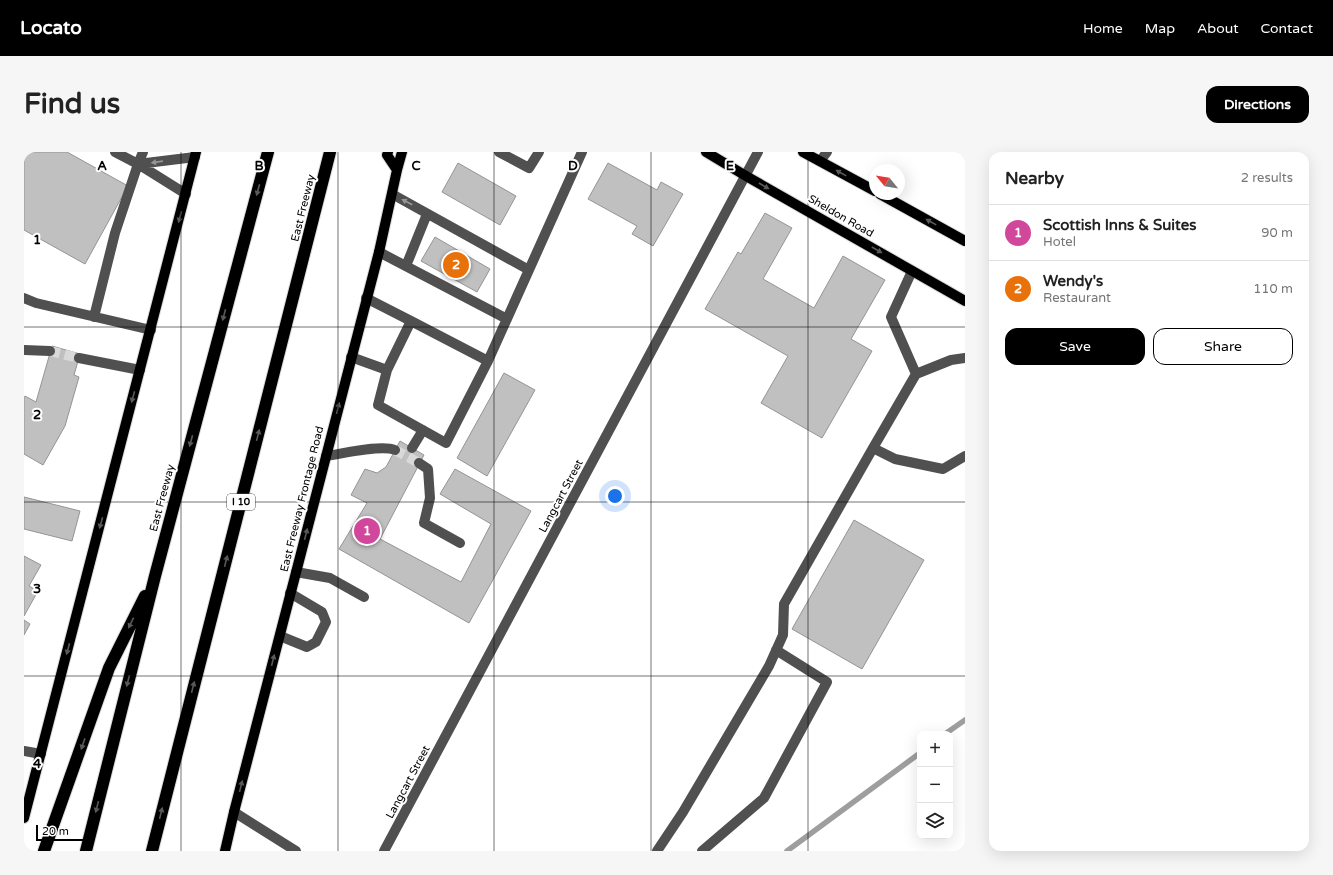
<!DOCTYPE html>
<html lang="en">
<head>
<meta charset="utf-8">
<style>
	:root { --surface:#fff; --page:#f6f6f6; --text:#222; --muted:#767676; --line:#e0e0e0; --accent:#000 }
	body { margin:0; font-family:"Varela Round",sans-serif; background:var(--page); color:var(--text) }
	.controls { position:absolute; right:12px; bottom:12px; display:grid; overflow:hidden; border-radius:8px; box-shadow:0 4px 16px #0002 }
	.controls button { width:36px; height:36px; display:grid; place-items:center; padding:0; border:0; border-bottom:1px solid var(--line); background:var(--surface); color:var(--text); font:20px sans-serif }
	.compass { position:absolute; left:845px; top:12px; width:36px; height:36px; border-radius:50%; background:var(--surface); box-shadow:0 4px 16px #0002; rotate:300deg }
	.scale { position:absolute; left:12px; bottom:10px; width:53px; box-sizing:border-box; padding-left:4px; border:2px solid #000; border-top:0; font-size:11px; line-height:14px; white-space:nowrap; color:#000; -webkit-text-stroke:3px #fff; paint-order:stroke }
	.you { position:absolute; left:591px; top:344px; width:14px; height:14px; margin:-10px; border:3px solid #fff; border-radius:50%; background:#1a73e8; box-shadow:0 0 0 6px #1a73e833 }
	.badge { display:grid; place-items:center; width:26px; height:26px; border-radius:50%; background:var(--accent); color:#fff; font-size:13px; font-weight:700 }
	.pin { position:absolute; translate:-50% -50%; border:2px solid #fff; box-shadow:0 1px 4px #0006 }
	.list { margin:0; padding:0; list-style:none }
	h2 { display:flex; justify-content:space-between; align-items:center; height:52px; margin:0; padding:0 16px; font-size:17px }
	h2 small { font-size:13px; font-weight:400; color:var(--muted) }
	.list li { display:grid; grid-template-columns:26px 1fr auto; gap:12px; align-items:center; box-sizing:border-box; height:56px; padding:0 16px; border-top:1px solid var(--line) }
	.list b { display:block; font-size:15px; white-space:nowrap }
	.list p { margin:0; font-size:13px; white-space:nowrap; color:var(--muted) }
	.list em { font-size:13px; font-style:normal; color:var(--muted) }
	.actions { display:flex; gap:8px; padding:12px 16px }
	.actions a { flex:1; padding:9px 0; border:1px solid var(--accent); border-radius:12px; text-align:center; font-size:14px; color:var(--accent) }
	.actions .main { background:var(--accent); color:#fff }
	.icon { flex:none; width:22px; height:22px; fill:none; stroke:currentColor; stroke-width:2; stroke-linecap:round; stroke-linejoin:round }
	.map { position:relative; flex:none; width:941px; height:699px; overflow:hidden; border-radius:12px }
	header { display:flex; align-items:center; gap:24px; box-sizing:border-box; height:56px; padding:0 20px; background:var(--accent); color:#fff }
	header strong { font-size:19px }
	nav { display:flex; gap:22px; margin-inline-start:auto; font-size:14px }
	.intro { display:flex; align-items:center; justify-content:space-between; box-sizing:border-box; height:96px; padding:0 24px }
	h1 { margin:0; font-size:28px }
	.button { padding:10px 18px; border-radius:12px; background:var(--accent); color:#fff; font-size:14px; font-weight:700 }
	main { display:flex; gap:24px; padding:0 24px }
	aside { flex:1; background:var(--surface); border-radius:12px; box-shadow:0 4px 16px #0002 }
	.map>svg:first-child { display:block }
</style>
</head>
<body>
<header>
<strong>Locato</strong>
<nav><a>Home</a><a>Map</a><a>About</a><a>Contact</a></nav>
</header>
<div class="intro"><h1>Find us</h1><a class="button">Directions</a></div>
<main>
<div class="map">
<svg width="941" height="699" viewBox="0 0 941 699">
	<rect width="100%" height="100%" fill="#fff"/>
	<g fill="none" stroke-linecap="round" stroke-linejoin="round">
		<path stroke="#9e9e9e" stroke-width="5.5" d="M921,582L941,568
			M763,699L896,601"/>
	</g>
	<path fill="#c0c0c0" stroke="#949494" d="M0,0H43L104,34L61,112L0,78Z
		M434,11L492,44L476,73L418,40Z
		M584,11L633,38L637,30L659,42L629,94L608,82L613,74L564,47Z
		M741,61L768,76L739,127L790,156L819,104L861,128L827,187L848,199L798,286L737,251L764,204L681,157L714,100L717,102Z
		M411,85L466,117L453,140L397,109Z
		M28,194L56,202L50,223L55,225L41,274L19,313L0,302V246L1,244L12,250Z
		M480,221L511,238L463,324L433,306Z
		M376,289L400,303L356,387L437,430L467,372L416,342L431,317L507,359L445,471L315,397L343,351L327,343L341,317L353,321L362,315Z
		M0,345L56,359L48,389L0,377Z
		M830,368L900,408L838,517L768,477Z
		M0,404L17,413L5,434L14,439L0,464Z
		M0,468L6,472L0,483Z"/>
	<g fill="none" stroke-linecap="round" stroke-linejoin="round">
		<path stroke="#d9d9d9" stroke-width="10" stroke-dasharray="10 5" stroke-linecap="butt" d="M26,199L55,206
			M371,298L395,311"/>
		<defs>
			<path id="major" d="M364,0L363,3L373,18
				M682,0L722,24L941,149
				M779,0L851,39
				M856,42L941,89
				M0,666L172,0
				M201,699L210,660L355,100L373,18L378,0"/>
			<path id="highway" d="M20,699L85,516L121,444
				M62,699L131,424L244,0
				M128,699L306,0"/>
		</defs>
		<use href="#major" stroke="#dbdbdb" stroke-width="12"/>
		<use href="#highway" stroke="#dbdbdb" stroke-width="14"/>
		<path stroke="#505050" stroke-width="10" d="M475,0L505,16L515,0
			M796,9L803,0
			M114,12L119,0
			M162,42L114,12L171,5
			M368,42L505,118
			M355,100L483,167
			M382,114L403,62
			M888,119L867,165L892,222
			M0,146L12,151L127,178
			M342,146L387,169L363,218
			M70,165L91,81L114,12L91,0
			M387,169L464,209
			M0,198L26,199
			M327,205L363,218L354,253L422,291L464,209L558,0
			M55,206L116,218
			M388,296L399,278
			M849,296L892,222L927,208L941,206
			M302,304C318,302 357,292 371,298
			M395,311L404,317L406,346L400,371L436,391
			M272,420L306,426L340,445
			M256,484L283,495L292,490L302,470L298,460L266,441
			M0,599L17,602
			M210,660L272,699
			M360,699L734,0
			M633,699L659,660L745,514L759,483L760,452L849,296L871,307L919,317L941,304
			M678,699L740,646L803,530L752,498"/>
		<use href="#major" stroke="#000" stroke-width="10"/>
		<use href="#highway" stroke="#000" stroke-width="12"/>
	</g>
	<defs><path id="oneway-solid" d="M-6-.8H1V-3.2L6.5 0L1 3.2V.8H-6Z"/></defs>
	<g fill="#969696">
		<use href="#oneway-solid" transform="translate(133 10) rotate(172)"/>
		<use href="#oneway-solid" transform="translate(383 50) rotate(-152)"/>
	</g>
	<g fill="#595959">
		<use href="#oneway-solid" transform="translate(817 21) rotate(-151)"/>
		<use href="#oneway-solid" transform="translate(740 34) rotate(30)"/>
		<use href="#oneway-solid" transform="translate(234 38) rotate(105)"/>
		<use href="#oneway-solid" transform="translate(156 65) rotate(105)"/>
		<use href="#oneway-solid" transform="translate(907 70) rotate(-151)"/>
		<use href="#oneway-solid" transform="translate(853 98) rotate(30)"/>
		<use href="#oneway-solid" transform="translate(200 163) rotate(105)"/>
		<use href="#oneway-solid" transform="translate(109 245) rotate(105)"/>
		<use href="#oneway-solid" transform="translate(314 256) rotate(-76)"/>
		<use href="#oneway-solid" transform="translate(234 283) rotate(-76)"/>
		<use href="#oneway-solid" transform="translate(167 289) rotate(105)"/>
		<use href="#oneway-solid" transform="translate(77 371) rotate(105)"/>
		<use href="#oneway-solid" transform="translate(282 382) rotate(-76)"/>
		<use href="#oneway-solid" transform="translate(202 409) rotate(-76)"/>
		<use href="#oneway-solid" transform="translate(107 471) rotate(116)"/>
		<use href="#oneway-solid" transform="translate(44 497) rotate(105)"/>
		<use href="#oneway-solid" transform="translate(249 508) rotate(-76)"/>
		<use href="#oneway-solid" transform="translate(104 529) rotate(104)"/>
		<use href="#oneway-solid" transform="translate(169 535) rotate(-76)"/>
		<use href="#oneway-solid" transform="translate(59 592) rotate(109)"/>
		<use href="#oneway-solid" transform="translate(217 634) rotate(-76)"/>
		<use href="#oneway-solid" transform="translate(73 655) rotate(104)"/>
		<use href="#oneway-solid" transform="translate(137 661) rotate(-76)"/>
	</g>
	<path fill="none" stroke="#000" stroke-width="1" stroke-opacity="0.55" d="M157,0V699M314,0V699M470,0V699M627,0V699M784,0V699M0,175H941M0,350H941M0,524H941"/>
	<g text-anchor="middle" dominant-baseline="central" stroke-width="4" stroke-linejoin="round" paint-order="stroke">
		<rect fill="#fff" stroke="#4c4c4c" stroke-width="1" x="203" y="342" width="28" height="16" rx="3"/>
		<g font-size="10" font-weight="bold" fill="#000">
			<text x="217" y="350">I 10</text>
		</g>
		<g font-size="11" fill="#000" stroke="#fff">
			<text transform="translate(279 56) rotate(-76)">East Freeway</text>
			<text transform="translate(817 64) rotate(30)">Sheldon Road</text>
			<text transform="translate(537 344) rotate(-62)">Langcart Street</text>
			<text transform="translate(138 346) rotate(-75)">East Freeway</text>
			<text transform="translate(278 347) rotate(-76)">East Freeway Frontage Road</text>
			<text transform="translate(384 630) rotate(-62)">Langcart Street</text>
		</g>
	</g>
	<g font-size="13" text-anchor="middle" font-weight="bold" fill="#000" stroke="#fff" stroke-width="4" stroke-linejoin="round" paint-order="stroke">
		<text x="78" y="18">A</text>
		<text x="235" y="18">B</text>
		<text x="392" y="18">C</text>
		<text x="549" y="18">D</text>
		<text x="706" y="18">E</text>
		<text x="13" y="92">1</text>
		<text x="13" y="267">2</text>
		<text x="13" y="441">3</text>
		<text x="13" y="616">4</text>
	</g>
</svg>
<div class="controls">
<button>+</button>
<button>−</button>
<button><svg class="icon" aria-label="layers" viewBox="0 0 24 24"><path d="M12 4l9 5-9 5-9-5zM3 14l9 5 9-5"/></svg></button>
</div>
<svg class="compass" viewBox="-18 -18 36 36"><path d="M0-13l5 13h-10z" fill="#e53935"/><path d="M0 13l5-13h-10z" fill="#767676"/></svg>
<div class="scale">20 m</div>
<div class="you"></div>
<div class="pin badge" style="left:343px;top:379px;background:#d1479c">1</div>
<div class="pin badge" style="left:432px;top:113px;background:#e8710a">2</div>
</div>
<aside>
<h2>Nearby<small>2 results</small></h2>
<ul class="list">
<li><span class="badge" style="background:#d1479c">1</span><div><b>Scottish Inns &amp; Suites</b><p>Hotel</p></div><em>90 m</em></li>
<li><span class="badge" style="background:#e8710a">2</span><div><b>Wendy's</b><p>Restaurant</p></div><em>110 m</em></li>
</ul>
<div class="actions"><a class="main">Save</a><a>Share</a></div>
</aside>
</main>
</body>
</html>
